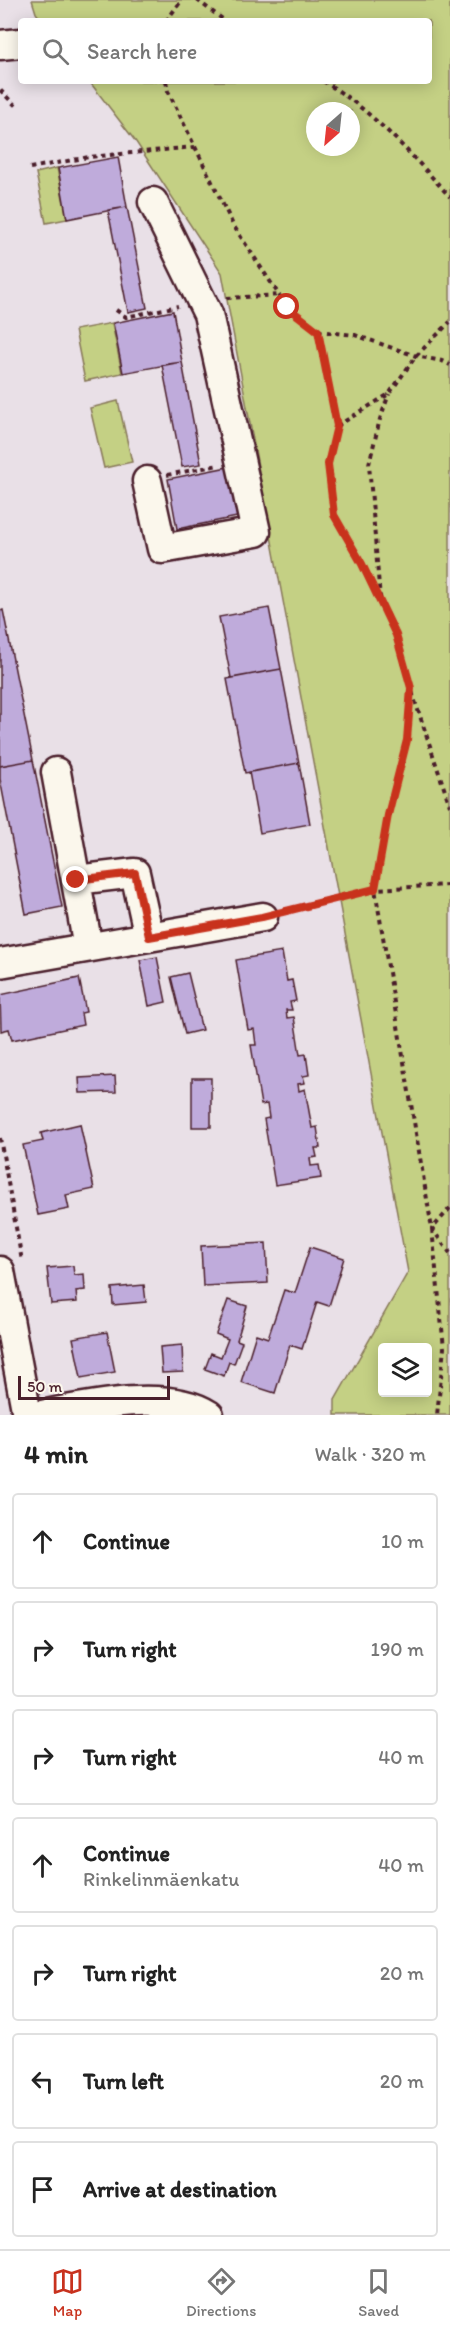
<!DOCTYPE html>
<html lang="en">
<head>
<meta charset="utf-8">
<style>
	:root { --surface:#fff; --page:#f6f6f6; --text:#222; --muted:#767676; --line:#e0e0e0; --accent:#c8321e }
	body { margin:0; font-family:Itim,sans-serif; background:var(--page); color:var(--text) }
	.controls { position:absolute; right:18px; bottom:18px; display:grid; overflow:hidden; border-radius:6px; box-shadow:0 3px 15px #0003 }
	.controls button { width:54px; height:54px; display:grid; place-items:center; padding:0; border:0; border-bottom:2px solid var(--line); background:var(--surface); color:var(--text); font:30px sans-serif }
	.compass { position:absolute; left:306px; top:102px; width:54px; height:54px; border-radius:50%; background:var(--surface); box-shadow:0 3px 15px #0003; rotate:207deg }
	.scale { position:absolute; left:18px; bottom:15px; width:152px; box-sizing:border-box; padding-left:6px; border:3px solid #4a1f2b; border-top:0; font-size:16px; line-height:21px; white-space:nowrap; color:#4a1f2b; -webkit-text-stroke:4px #fbf7ec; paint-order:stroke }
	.stop { position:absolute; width:18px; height:18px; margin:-14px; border:4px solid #c8321e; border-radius:50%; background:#fff }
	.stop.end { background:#c8321e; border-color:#fff; box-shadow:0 2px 6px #0008 }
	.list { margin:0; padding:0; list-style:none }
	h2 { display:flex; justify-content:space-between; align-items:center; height:78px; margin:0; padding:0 24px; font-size:26px }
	h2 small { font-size:20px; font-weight:400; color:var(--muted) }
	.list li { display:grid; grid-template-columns:39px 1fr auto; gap:18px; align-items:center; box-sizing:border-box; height:96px; margin:0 12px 12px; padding:0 12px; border:2px solid var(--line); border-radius:6px }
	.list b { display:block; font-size:22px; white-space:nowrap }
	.list p { margin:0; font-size:20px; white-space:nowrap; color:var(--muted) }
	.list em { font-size:20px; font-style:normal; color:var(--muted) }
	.icon { flex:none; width:33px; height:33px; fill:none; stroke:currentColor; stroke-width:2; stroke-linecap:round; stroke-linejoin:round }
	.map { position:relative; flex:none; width:450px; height:1415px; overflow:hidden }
	.search { position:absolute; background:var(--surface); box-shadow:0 3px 15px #0003; left:18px; right:18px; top:18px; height:66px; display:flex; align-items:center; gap:15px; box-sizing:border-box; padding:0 21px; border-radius:6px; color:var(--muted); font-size:22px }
	.sheet { height:834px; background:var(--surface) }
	nav { display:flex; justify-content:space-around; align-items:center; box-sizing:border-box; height:84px; border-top:2px solid var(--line); background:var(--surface); font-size:16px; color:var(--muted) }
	nav a { display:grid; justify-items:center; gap:3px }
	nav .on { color:var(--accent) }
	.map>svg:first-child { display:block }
</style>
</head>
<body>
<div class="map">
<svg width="450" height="1415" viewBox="0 0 450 1415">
	<rect width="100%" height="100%" fill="#e9e0e7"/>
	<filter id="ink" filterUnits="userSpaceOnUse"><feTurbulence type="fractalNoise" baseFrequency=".0167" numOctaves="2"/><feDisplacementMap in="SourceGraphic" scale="12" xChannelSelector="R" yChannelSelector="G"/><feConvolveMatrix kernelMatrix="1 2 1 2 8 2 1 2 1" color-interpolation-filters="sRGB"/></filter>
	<g filter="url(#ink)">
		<path fill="#c4d084" stroke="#877858" stroke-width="1.5" fill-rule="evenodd" d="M32,0H450V1415H335V1400L408,1272L222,273L136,142L89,81H429V21H42L36,13ZM315,111H351V147H315ZM382,1348H428V1392H382Z
			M57,168L67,219L46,223L36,173Z
			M112,323L122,373L85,381L75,330Z
			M118,401L132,462L104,468L90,408Z"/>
		<path fill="#bfabdb" stroke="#4a1f2b" stroke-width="1.5" d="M118,157L127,207L67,219L58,168Z
			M127,207L147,308L128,312L108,210Z
			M173,311L182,362L123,373L113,323Z
			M182,362L201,464L182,467L162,365Z
			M228,467L237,517L177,529L168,479Z
			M269,608L281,669L231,678L219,617Z
			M3,610L33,760L0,766V611Z
			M281,669L299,763L245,773L227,679Z
			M33,760L62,907L26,914L0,779V766Z
			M299,763L310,824L260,833L249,772Z
			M282,952L287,981L292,980L296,1001L290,1002L292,1010H286L287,1018L294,1017L300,1055L306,1054L309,1075L303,1076L305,1083L298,1084L299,1091L305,1089L312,1128L317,1127L320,1148H315L317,1157L310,1158L311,1166L319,1165L321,1178L275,1185L264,1119L269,1118L267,1104L261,1105L251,1045H256L254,1029L248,1030L236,960Z
			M157,957L166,1002L149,1006L140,960Z
			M188,973L202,1030L185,1034L171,977Z
			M79,978L86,1012L81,1013L83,1025L12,1040L9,1029L1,1031L0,995Z
			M115,1076L116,1092L80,1093L79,1078Z
			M192,1078H211V1127H192Z
			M80,1124L94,1189L66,1195L69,1209L38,1215L23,1145L43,1141L41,1133Z
			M266,1243L268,1283L203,1286L201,1246Z
			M310,1247L344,1258L329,1306L317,1302L302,1349L290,1345L275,1393L241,1382L256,1334L268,1338L284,1290L295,1293Z
			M73,1266L74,1275L84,1274L85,1290L76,1291L77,1302L51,1304L47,1268Z
			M144,1285L146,1302L113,1305L112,1288Z
			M228,1300L247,1306L237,1340L242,1342L234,1364L229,1362L224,1376L205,1369L211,1353L221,1357L228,1339L216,1334Z
			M107,1332L115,1372L81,1378L73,1338Z
			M182,1345L183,1372L162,1373L160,1347Z"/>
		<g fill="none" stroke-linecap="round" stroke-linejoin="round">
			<defs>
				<path id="minor" d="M0,45L21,43
					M147,481L162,549L256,532L208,314L153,202
					M56,772L88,947
					M76,880L135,873L149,937
					M0,963L263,917
					M0,1271L27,1415
					M41,1415C86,1406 168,1388 209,1415"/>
			</defs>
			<use href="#minor" stroke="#4a1f2b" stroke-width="33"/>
			<path stroke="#4a1f2b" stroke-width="4" stroke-dasharray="4.5 4.5" stroke-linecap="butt" d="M197,0L225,21
				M166,21L182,0
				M166,81L168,91L233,225L287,307L318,331L337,426L328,464L334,515L362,564L396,635L411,688L407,740L388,815L375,889L432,1229L444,1348L437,1415
				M323,81C373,111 411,154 450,197
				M0,90L17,107
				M30,168L89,157L195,147
				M227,298L279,295
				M116,310L126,317L178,306
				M318,331L355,335L416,356L442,361L450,365
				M337,426L389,394L416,356L450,322
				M167,475L219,465
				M380,599L369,464L380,419L389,394
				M412,692L450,806
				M284,911L375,889L450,885
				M0,1138L22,1261
				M450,1208L432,1229L450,1253"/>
			<use href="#minor" stroke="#fbf7ec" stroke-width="28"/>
		</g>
	</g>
	<g fill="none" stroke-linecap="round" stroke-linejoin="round" filter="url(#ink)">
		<path stroke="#c8321e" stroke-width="8" d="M76,880L135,873L149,937L262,917L375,889L388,815L407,740L411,688L396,635L362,564L334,515L328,464L337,426L318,331L287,307"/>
	</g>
</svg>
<div class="controls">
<button><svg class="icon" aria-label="layers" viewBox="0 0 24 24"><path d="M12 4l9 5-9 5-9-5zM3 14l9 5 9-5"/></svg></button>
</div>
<svg class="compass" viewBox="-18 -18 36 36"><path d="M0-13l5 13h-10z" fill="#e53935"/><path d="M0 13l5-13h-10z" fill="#767676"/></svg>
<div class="scale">50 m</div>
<div class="stop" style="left:287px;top:307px"></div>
<div class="stop end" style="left:76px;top:880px"></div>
<div class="search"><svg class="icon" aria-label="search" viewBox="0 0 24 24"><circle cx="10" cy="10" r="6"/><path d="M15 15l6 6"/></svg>Search here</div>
</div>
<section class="sheet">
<h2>4 min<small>Walk · 320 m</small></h2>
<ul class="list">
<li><svg class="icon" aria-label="ahead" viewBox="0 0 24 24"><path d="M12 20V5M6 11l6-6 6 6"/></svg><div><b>Continue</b></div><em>10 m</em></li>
<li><svg class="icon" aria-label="right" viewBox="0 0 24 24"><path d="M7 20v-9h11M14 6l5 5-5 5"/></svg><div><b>Turn right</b></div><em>190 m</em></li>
<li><svg class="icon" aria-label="right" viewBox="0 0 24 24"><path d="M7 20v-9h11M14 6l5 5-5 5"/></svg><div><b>Turn right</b></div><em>40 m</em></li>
<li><svg class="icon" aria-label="ahead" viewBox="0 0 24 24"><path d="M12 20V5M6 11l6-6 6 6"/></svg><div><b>Continue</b><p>Rinkelinmäenkatu</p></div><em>40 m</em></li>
<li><svg class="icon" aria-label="right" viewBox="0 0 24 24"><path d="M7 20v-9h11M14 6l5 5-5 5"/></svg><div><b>Turn right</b></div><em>20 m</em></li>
<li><svg class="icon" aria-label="left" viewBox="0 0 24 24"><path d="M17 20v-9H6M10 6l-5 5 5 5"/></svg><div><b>Turn left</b></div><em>20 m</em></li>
<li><svg class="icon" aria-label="arrive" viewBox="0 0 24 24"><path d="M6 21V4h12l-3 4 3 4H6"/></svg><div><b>Arrive at destination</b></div></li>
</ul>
</section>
<nav>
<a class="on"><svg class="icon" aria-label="map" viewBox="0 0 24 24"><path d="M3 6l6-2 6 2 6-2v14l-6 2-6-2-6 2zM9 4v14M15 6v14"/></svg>Map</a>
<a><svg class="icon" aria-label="directions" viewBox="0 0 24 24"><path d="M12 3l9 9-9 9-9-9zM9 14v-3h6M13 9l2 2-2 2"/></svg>Directions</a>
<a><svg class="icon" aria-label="saved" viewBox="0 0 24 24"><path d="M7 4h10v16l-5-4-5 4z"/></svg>Saved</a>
</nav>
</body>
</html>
